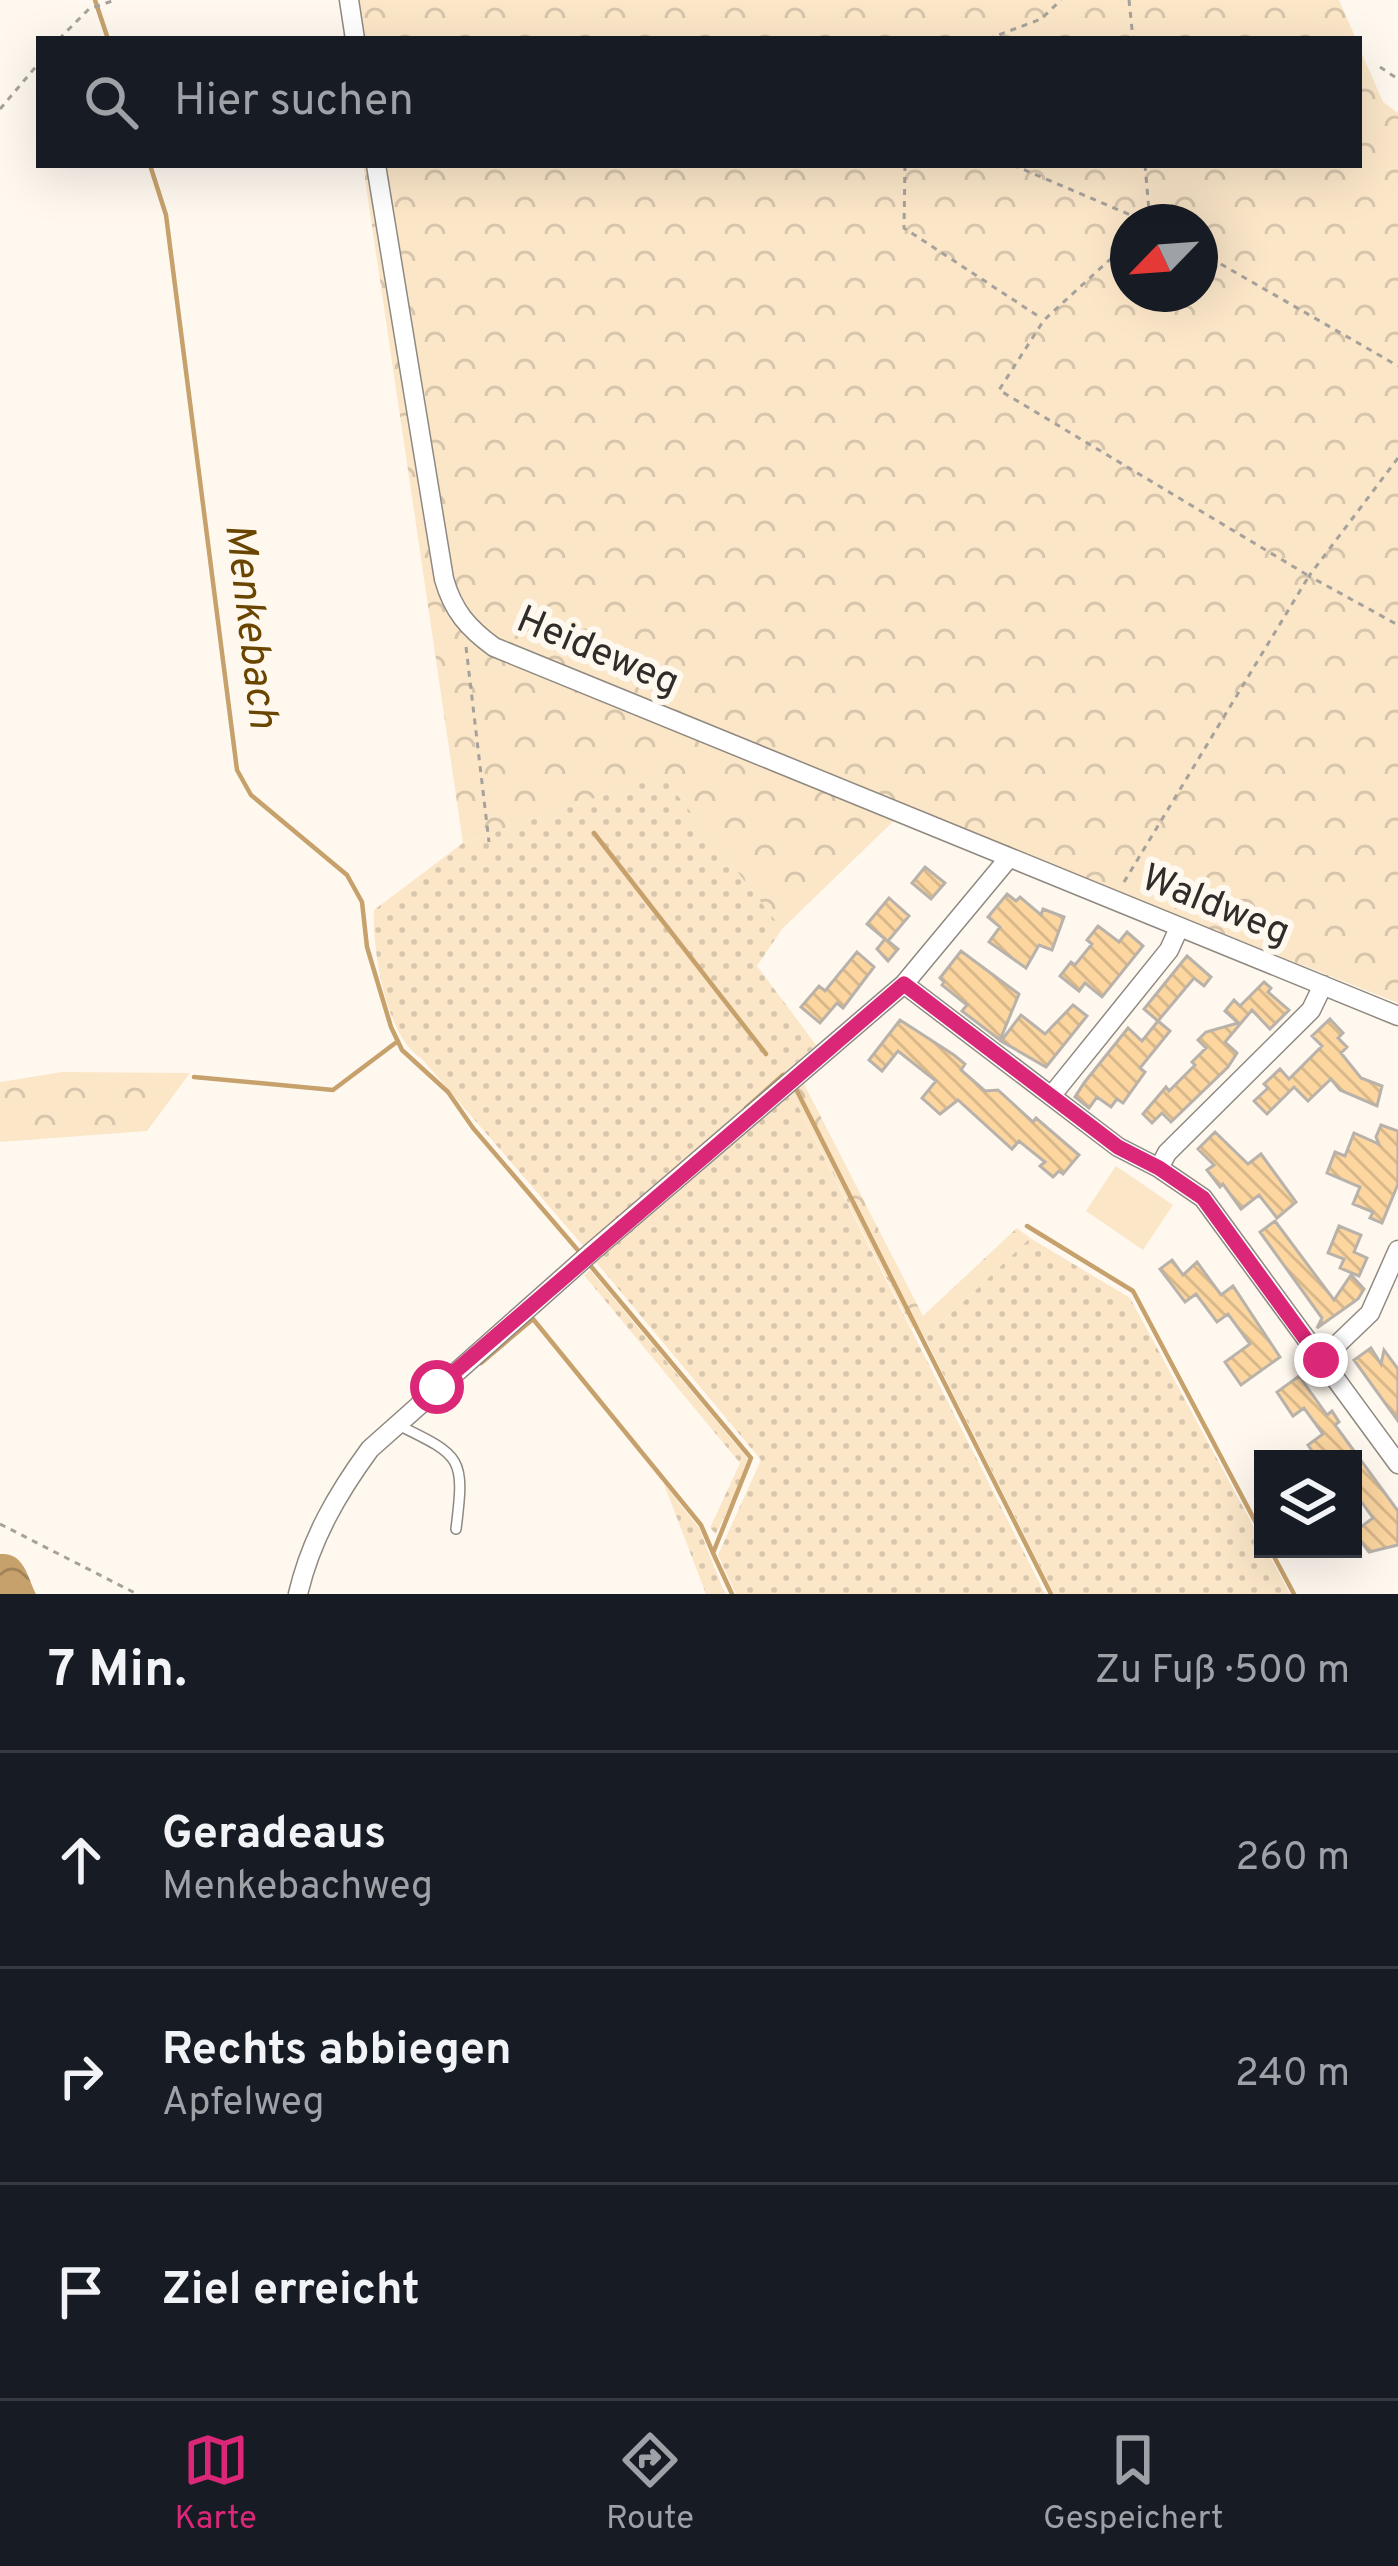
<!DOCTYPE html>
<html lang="de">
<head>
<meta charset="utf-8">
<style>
	:root { --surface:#171b24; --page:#242831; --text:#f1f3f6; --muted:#9ea1a6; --line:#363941; --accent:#db2777 }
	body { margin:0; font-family:Overpass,sans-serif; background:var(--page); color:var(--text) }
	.controls { position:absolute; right:36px; bottom:36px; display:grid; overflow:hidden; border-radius:0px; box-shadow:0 12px 48px #0002 }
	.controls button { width:108px; height:108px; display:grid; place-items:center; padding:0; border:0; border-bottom:3px solid var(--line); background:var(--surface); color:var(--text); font:60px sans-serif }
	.compass { position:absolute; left:1110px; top:204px; width:108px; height:108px; border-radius:50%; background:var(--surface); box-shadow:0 12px 48px #0002; rotate:245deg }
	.stop { position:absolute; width:36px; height:36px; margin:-27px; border:9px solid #db2777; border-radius:50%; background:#fff }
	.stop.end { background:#db2777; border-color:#fff; box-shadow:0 3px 12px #0008 }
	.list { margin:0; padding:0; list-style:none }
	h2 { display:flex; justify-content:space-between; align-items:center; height:156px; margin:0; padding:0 48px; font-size:51px }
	h2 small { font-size:39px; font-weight:400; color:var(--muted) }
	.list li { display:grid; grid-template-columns:78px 1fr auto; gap:36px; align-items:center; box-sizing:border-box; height:216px; padding:0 48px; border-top:3px solid var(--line) }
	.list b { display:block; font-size:45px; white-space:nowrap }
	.list p { margin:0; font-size:39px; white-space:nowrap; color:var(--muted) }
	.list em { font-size:39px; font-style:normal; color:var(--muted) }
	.icon { flex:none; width:66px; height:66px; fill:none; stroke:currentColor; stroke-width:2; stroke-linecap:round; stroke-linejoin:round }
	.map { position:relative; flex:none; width:1398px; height:1594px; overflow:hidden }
	.search { position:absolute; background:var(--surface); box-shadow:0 12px 48px #0002; left:36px; right:36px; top:36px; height:132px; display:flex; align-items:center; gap:30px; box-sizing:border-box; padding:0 42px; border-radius:0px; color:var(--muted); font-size:45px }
	.sheet { height:804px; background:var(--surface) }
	nav { display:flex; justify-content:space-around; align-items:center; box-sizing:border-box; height:168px; border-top:3px solid var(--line); background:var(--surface); font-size:33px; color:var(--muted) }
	nav a { display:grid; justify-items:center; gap:6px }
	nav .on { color:var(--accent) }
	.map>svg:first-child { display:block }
</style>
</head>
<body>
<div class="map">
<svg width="1398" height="1594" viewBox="0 0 1398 1594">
	<defs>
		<pattern id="grass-dots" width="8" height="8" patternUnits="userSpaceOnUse" patternTransform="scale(3)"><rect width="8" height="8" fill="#fbe6c8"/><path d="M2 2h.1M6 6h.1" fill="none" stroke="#d7c5ac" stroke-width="1.8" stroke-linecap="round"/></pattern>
		<pattern id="forest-crowns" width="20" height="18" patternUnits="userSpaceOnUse" patternTransform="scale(3)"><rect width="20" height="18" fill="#fbe6c8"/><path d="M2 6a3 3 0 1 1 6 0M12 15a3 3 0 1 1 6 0" fill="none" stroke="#d7c5ac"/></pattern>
		<pattern id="water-waves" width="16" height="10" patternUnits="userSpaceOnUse" patternTransform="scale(3)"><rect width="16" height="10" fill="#c6a16c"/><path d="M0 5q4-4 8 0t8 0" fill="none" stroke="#a18359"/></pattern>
		<pattern id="building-back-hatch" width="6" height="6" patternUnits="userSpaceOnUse" patternTransform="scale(3)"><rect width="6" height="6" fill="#fcd59f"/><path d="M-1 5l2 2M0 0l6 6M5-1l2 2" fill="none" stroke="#d8b789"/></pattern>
	</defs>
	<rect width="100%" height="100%" fill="#fff8ef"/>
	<path fill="url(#grass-dots)" d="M662,775L782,929L757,966L816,1045L584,1247L422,1059C386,1038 372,949 374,910L463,843Z
		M792,1094L1045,1594H736L718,1555L761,1460L595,1261Z
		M1030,1238L1130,1298L1290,1594H1054L925,1338Z
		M590,1270L748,1459L747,1470L716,1534L710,1528L740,1463L584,1275Z
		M664,1484L699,1528L725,1594H706Z"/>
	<path fill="url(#forest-crowns)" fill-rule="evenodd" d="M339,0H1339L1356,39H344Z
		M1359,47L1383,102L1398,113V1003L907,808L782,929L662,775L463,843L363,165H1359ZM1128,222H1200V294H1128Z
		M62,1072L190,1073L147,1131L0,1142V1082Z
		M804,1084L923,1316L1017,1228L1030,1238L925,1338L917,1324L912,1328L792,1094Z"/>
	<path fill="#fbe6c8" d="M1116,1166L1173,1205L1143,1250L1086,1211Z"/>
	<path fill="url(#water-waves)" d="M0,1554C24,1552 27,1576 36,1594H0Z"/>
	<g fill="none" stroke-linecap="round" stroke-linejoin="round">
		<path stroke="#c6a16c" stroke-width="4.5" d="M95,0L108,39
			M150,165L166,215L237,770L251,795L347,875L362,902L367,947L391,1027L402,1050L448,1092L473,1128L582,1255
			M594,833L766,1054
			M194,1077L333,1090L398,1041
			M796,1089L1051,1594
			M746,1108L783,1075
			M1027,1226L1133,1291L1263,1536
			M589,1264L751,1458L713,1553L732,1594
			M481,1363L533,1319L701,1525L713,1553
			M1270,1549L1294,1594"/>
	</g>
	<path fill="url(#building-back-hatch)" stroke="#b8b2aa" stroke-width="3" d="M925,867L945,883L931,899L912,883Z
		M1007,894L1016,901L1020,897L1041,915L1043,909L1064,917L1052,950L1039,945L1026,968L989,942L1000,927L988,917Z
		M889,898L909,916L888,941L898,949L888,961L877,949L885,939L867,924Z
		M1098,926L1119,942L1127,932L1143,946L1102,997L1085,983L1079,991L1060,976L1071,962L1075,965L1092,944L1087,940Z
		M961,951L1019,994L1000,1040L962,1011L967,1005L942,985L944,982L940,978Z
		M857,952L874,967L843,1008L837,1003L820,1023L801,1007L819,986L825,991Z
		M1187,956L1211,977L1204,986L1194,978L1158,1021L1170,1031L1140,1068L1145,1072L1123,1103L1117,1099L1111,1107L1097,1097L1089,1108L1075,1097L1084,1083L1128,1028L1142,1041L1158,1021L1144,1009Z
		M1264,982L1271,988L1268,992L1289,1010L1270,1029L1252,1010L1225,1042L1237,1053L1228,1067L1171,1122L1162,1113L1152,1123L1143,1114L1166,1087L1169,1091L1195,1065L1192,1062L1206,1048L1198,1040L1206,1032L1238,1023L1225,1011L1234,1000L1240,1006Z
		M1073,1005L1087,1016L1046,1067L1001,1041L1021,1015L1045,1034Z
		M1330,1019L1343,1033L1338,1038L1347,1047L1341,1053L1361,1078L1382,1086L1377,1106L1340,1090L1331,1079L1308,1101L1294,1087L1267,1114L1254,1101L1268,1088L1264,1084L1280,1069L1289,1079L1322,1046L1312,1036Z
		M900,1020L954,1055L965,1064L961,1070L985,1091L998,1090L1033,1122L1036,1118L1079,1155L1063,1174L1059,1171L1053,1177L1040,1166L1045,1162L1019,1141L1012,1149L958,1100L940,1114L922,1098L936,1081L898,1051L882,1071L869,1060Z
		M1381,1125L1398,1131V1184L1382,1223L1370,1218L1373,1212L1353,1204L1360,1187L1327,1173L1335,1152L1345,1156L1354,1133L1379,1144L1376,1137Z
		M1215,1132L1248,1164L1261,1154L1296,1202L1277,1218L1259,1195L1241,1209L1223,1184L1220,1187L1207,1170L1214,1165L1198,1149Z
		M1275,1221L1334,1300L1351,1275L1364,1289L1358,1299L1317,1328L1322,1318L1260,1232Z
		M1339,1226L1361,1235L1354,1252L1367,1258L1359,1276L1340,1268L1344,1259L1328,1253Z
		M1172,1260L1183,1275L1197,1262L1221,1295L1233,1286L1280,1357L1241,1385L1225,1362L1250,1344L1228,1314L1217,1322L1196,1294L1185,1302L1160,1269Z
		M1371,1348L1381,1364L1384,1350L1398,1369V1421L1354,1360Z
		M1299,1376L1327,1415L1332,1411L1339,1422L1335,1425L1398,1511V1545L1369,1552L1354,1532L1373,1518L1353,1490V1459H1318L1308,1445L1323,1434L1304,1408L1293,1416L1277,1392Z"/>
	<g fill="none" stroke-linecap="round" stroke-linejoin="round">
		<defs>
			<path id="lane" d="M398,1425C462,1456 465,1457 456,1529"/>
			<path id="street" d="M349,0L355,39
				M376,165L444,579C453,611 468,628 494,647L1398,1016
				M904,984L1118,1147L1159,1168L1203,1198L1398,1464
				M1052,1095L1169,950L1179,928
				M1159,1168L1167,1153L1311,1010L1323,985
				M1321,1360L1370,1313L1398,1250
				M298,1594C311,1539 337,1494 370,1449L594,1250L904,984L1008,859"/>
		</defs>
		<use href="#lane" stroke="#8f8981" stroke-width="12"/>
		<use href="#street" stroke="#8f8981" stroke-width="21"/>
		<path stroke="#a6a19b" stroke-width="3" stroke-dasharray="6 6" stroke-linecap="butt" d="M1129,0L1133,39
			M59,39L89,9L115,0
			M988,39L1041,19L1061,0
			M1380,67L1398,79
			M0,109L39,63
			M905,165L904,228L1041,318
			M1013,165L1147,222
			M1145,165L1150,222
			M1200,252L1398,366
			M1398,458L1309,576L1398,625
			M466,647L489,842
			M1124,882L1309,576L999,390L1044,320L1128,243
			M0,1524L137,1594"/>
		<use href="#lane" stroke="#fff" stroke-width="9"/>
		<use href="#street" stroke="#fff" stroke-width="18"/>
	</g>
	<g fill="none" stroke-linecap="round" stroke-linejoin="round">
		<path stroke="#db2777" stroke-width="15" d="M437,1387L904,984L1118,1147L1159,1168L1203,1198L1321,1360"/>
	</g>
	<g text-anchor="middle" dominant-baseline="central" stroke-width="12" stroke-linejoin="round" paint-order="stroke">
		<g font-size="39" fill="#2f2c29" stroke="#fff8ef">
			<text transform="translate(597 653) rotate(23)">Heideweg</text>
			<text transform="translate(1215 907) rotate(22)">Waldweg</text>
		</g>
		<g font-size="42" font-style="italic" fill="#694500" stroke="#fff8ef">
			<text transform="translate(249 626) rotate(83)">Menkebach</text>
		</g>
	</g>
</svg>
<div class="controls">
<button><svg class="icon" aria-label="layers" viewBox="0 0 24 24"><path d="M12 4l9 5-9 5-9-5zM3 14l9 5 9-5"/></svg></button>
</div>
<svg class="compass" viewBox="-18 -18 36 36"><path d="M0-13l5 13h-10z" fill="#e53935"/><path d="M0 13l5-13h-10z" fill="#9ea1a6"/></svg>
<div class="stop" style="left:437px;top:1387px"></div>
<div class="stop end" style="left:1321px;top:1360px"></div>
<div class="search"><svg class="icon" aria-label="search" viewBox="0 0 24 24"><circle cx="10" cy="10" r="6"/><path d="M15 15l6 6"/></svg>Hier suchen</div>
</div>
<section class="sheet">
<h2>7 Min.<small>Zu Fuß · 500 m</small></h2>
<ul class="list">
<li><svg class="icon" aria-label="ahead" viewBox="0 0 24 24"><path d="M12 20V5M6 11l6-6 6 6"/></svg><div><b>Geradeaus</b><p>Menkebachweg</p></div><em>260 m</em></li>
<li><svg class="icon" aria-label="right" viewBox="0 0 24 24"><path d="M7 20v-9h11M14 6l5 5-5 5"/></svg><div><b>Rechts abbiegen</b><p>Apfelweg</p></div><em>240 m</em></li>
<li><svg class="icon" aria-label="arrive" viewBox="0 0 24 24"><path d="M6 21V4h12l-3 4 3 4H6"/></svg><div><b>Ziel erreicht</b></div></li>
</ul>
</section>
<nav>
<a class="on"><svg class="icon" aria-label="map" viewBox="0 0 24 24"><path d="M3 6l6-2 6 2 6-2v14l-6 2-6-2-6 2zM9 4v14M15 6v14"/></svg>Karte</a>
<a><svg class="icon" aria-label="directions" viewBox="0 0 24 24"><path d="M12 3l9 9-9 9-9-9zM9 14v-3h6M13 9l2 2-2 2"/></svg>Route</a>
<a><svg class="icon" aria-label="saved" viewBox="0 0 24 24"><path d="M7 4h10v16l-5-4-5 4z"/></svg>Gespeichert</a>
</nav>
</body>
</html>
